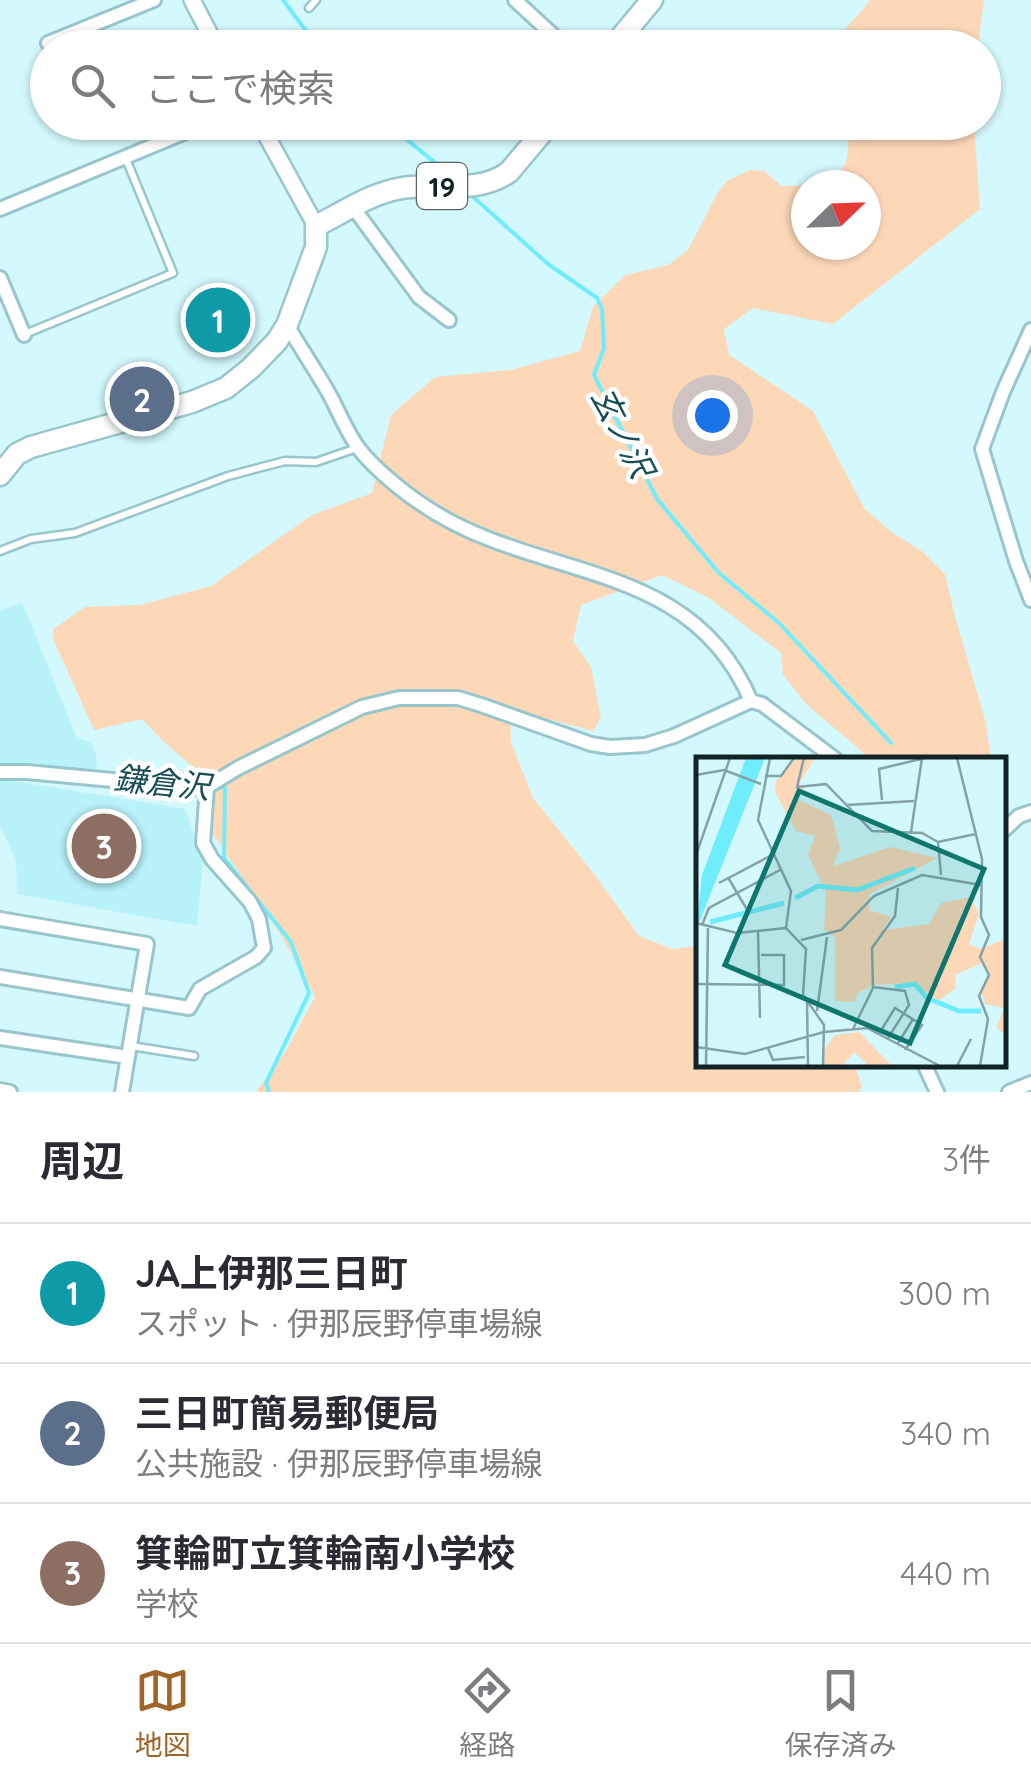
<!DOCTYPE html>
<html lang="ja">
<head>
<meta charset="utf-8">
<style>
	:root { --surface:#fff; --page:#f2f2f3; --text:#2b2b33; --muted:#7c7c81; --line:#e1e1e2; --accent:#a06526 }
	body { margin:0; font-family:Quicksand,"Noto Sans JP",sans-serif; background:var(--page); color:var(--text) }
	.compass { position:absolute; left:791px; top:170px; width:90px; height:90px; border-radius:50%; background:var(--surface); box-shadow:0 2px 8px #0004; rotate:67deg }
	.you { position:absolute; left:712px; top:415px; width:35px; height:35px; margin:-25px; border:8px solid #fff; border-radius:50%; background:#1a73e8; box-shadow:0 0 0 15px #1a73e833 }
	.badge { display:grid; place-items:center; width:65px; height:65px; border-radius:50%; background:var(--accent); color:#fff; font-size:32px; font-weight:700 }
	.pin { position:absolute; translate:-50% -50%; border:5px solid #fff; box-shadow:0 2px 10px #0006 }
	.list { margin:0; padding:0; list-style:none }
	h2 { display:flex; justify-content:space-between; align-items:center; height:130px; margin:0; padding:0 40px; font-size:42px }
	h2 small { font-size:32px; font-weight:400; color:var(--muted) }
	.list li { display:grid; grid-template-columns:65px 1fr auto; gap:30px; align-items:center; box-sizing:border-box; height:140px; padding:0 40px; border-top:2px solid var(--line) }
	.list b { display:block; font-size:38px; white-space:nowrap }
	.list p { margin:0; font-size:32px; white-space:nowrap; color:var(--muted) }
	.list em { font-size:32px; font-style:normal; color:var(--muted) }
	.icon { flex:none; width:55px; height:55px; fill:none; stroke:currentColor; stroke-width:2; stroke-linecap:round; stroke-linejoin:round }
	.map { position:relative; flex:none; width:1031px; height:1092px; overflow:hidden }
	.search { position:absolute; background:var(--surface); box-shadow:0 2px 8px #0004; left:30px; right:30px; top:30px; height:110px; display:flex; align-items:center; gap:25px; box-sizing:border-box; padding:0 35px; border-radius:55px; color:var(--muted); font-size:38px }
	.sheet { height:550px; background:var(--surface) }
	nav { display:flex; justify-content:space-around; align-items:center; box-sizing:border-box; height:140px; border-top:2px solid var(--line); background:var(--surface); font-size:28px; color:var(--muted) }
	nav a { display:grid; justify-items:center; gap:5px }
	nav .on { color:var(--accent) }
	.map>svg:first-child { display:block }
</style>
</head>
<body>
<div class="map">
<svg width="1031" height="1092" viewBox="0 0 1031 1092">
	<rect width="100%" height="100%" fill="#d3f8fd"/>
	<path fill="#b9f3fa" d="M22,602L77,738L91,742L97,758L96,772L0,767V611Z
		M0,781H14L185,809L203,860L197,926L17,894L16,860L0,826Z"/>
	<path fill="#fdd8b8" d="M870,0H984L978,47H832C842,29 858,18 870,0Z
		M847,123H974L980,209L833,324L753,308L724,329L729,355L813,411L864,508L890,531L923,552L945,574L956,620L986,723L991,759H871L807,705L783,675L781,653L709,598L662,575L581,605L573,641L591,667L601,718L593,731L510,709L511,742L533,798L594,874L639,936L672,949L698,946V1064L855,1065L862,1087L858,1092H256L287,1049L315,997L280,934L198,812L219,790L162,740L142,719L94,730L54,641L53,629L85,607L140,605L211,586L312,515L372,493L391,415L435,377L511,370L580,351L593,307L625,275L668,265L688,250L718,192L727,181L750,170L764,171L782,186H806V245H866V185H809C850,171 847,169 849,127Z"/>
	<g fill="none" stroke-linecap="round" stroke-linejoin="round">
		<path stroke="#70edfc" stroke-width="4" d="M283,0L319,48
			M392,122L401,135L454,178
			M471,195L548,264L597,298L602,309L604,348L594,375L657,499L719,573L779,623L891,743
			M0,765L12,766
			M215,787L225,788L224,858L291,942L309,993L266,1083L269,1092"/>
		<defs>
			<path id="service" d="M309,8L316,0
				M25,334L173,273L126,159
				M0,551L31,539L75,533L228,476L285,461L316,462L357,448
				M131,1046L194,1056"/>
			<path id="minor" d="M515,0L567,48
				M48,43L154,0
				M353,207L419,297L449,320
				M0,209L210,122
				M0,278L24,335
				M287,325C300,347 314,368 327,390C338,409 346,432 360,450C374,468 403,492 423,505C535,582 690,556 751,701L762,704L835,759
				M1031,330L1003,392L982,449L1016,561L1031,600
				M0,772H27L198,788L207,787L238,768L362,707L399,698H458L481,705L591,744L610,747L645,745L674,736L751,701
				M1004,830L1019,816L1031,812
				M0,919L147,944L122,1092
				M0,977L189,1008L200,989L256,957L264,948L259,919L250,902L212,859L203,843L207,787
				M0,1038L128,1057
				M924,1064L937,1092
				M0,1090L10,1092
				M1009,1092L1031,1083"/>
			<path id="tertiary" d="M192,0L217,48
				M259,122L316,226"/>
			<path id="primary" d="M612,48L652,0
				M0,475L17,454L31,447L192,402L226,388L251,368L277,341L287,325L316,247V226C344,212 371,193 402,188C438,182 477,195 509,172L551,122"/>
		</defs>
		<use href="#service" stroke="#99c6cc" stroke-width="11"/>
		<use href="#minor" stroke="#99c6cc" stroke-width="18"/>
		<use href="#tertiary" stroke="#99c6cc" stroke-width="20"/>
		<use href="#primary" stroke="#99c6cc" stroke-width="25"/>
		<use href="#service" stroke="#fff" stroke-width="6"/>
		<use href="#minor" stroke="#fff" stroke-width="12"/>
		<use href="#tertiary" stroke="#fff" stroke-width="15"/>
		<use href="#primary" stroke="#fff" stroke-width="20"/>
	</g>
	<g text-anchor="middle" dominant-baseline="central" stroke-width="9" stroke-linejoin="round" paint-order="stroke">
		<rect fill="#fff" stroke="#586566" stroke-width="2.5" x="417" y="163" width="50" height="46" rx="8"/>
		<g font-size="28" font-weight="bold" fill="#112325">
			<text x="442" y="186">19</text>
		</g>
		<g font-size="32" font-style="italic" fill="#174e55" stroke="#fff">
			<text transform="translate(623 432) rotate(63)">玄ノ沢</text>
			<text transform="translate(162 782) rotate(6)">鎌倉沢</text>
		</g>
	</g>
	<g transform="translate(696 757)">
		<rect width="310" height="310" fill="#d3f8fd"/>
		<path d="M100,1H119L103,27L109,32L99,41L135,58L144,91L137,109L194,90L241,101L174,137L173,153L195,160L186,173L233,167L245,146L275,140L283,157L273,187L284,192L310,182V278L300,270L309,251L289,247L285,233L294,219L286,206L259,218L260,231L241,245L220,226L178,228L161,236L159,245L139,244V181L128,172L130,135L112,98L119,79L100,74L79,35L80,24ZM163,275L196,309H173L158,295L147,308L159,309H128V293L139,278Z" fill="#fdd8b8"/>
		<path d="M50,1H69L0,173L6,118Z" fill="#70edfc"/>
		<path fill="none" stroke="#70edfc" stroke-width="5" d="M99,141L122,129L161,133L219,111M14,165L88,146M199,230L219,227L231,241L263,254H285"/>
		<path fill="none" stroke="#85a3a7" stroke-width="2.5" d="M74,1L62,63L95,134L90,171L110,192L107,238L128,268L127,309M108,1L101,30L130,27L176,74L226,76L242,85L280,77M261,1L286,102L285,160L293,178L284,200L293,218L283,239L292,262L284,309M0,18L28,13L65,27M69,19H85L98,1M186,43L183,12L229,1M151,48L218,44M215,75L226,1M242,85L245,118M0,98L34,1M33,122L53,156M23,126L76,98M0,166L41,176L90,171M6,168L13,151L84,113M62,174L64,261M105,183L145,173L178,139L226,118L285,128M0,227L88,228V198H65M177,230L209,234L213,248L192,281M111,245L112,309M121,254L131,180M157,272L177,231L176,191L199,159L202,131M184,275L199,251L226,268L209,293M201,288L217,262M0,290L49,297L128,275L171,271L244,309M72,291L77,303L109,300M10,309L12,171M261,309L275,282"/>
		<path fill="#0f766e" fill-opacity="0.15" stroke="#0f766e" stroke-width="5" d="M103,34L288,112L214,286L29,208Z"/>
		<rect width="310" height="310" fill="none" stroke="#112325" stroke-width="5"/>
	</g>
</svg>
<svg class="compass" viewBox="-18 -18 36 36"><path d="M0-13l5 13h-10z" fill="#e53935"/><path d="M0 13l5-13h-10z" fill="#7c7c81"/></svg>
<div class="you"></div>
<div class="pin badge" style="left:218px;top:320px;background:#0f9aa8">1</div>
<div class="pin badge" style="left:142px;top:399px;background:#5c6f8a">2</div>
<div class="pin badge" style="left:104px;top:846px;background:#8d6e63">3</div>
<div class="search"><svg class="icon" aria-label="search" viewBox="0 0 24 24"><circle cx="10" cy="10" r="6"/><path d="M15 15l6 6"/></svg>ここで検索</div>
</div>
<section class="sheet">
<h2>周辺<small>3件</small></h2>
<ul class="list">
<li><span class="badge" style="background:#0f9aa8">1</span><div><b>JA上伊那三日町</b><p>スポット · 伊那辰野停車場線</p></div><em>300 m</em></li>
<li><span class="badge" style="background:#5c6f8a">2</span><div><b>三日町簡易郵便局</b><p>公共施設 · 伊那辰野停車場線</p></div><em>340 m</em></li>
<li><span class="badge" style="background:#8d6e63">3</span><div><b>箕輪町立箕輪南小学校</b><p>学校</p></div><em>440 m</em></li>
</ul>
</section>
<nav>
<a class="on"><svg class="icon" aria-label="map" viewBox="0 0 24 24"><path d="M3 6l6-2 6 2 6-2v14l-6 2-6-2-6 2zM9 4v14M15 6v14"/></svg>地図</a>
<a><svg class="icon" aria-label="directions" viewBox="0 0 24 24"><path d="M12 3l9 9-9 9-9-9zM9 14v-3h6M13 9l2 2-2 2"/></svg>経路</a>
<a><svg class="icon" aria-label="saved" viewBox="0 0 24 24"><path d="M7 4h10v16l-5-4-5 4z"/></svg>保存済み</a>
</nav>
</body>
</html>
